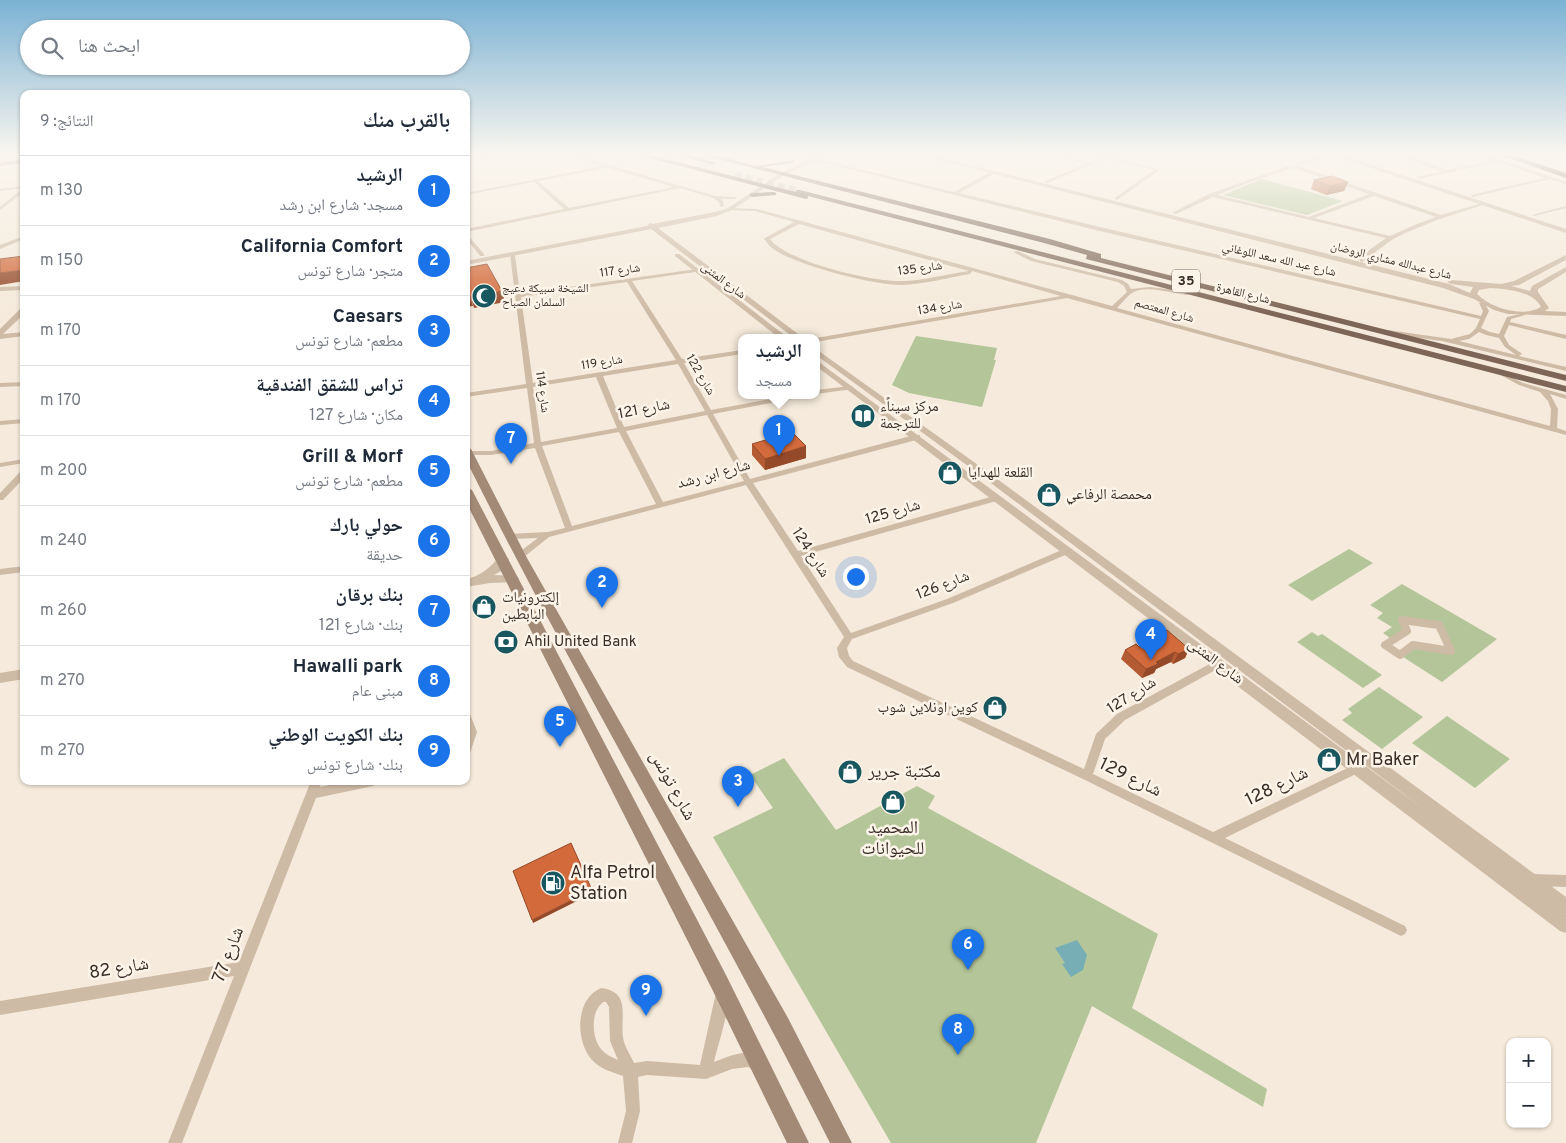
<!DOCTYPE html>
<html lang="ar">
<head>
<meta charset="utf-8">
<style>
	:root { --surface:#fff; --page:#f6f6f7; --text:#1f2937; --muted:#747a83; --line:#e0e1e3; --accent:#1a73e8 }
	body { margin:0; font-family:Overpass,"Noto Naskh Arabic",sans-serif; background:var(--page); color:var(--text); direction:rtl }
	.controls { position:absolute; right:15px; bottom:15px; display:grid; overflow:hidden; border-radius:10px; box-shadow:0 1px 4px #0004 }
	.controls button { width:45px; height:45px; display:grid; place-items:center; padding:0; border:0; border-bottom:1px solid var(--line); background:var(--surface); color:var(--text); font:25px sans-serif }
	.you { position:absolute; left:855px; top:576px; width:18px; height:18px; margin:-12px; border:4px solid #fff; border-radius:50%; background:#1a73e8; box-shadow:0 0 0 8px #1a73e833 }
	.badge { display:grid; place-items:center; width:32px; height:32px; border-radius:50%; background:var(--accent); color:#fff; font-size:16px; font-weight:700 }
	.pin { position:absolute; translate:-50% -41px; filter:drop-shadow(0 1px 2px #0008) }
	.pin::after { content:''; position:absolute; top:26px; width:18px; height:15px; background:inherit; clip-path:polygon(0 0,100% 0,50% 100%) }
	.popup { position:absolute; left:738px; top:334px; width:82px; height:65px; box-sizing:border-box; display:grid; place-content:center; border-radius:10px; background:var(--surface); filter:drop-shadow(0 1px 4px #0005); font-size:16px; white-space:nowrap; color:var(--muted) }
	.popup b { font-size:19px; color:var(--text) }
	.popup::after { content:''; position:absolute; left:50%; top:100%; margin-left:-10px; border:10px solid transparent; border-top-color:var(--surface) }
	.list { margin:0; padding:0; list-style:none }
	h2 { display:flex; justify-content:space-between; align-items:center; height:65px; margin:0; padding:0 20px; font-size:21px }
	h2 small { font-size:16px; font-weight:400; color:var(--muted) }
	.list li { display:grid; grid-template-columns:32px 1fr auto; gap:15px; align-items:center; box-sizing:border-box; height:70px; padding:0 20px; border-top:1px solid var(--line) }
	.list b { display:block; font-size:19px; white-space:nowrap }
	.list p { margin:0; font-size:16px; white-space:nowrap; color:var(--muted) }
	.list em { font-size:16px; font-style:normal; color:var(--muted) }
	.icon { flex:none; width:28px; height:28px; fill:none; stroke:currentColor; stroke-width:2; stroke-linecap:round; stroke-linejoin:round }
	.map { position:relative; flex:none; width:1566px; height:1143px; overflow:hidden; direction:ltr }
	.search { position:absolute; background:var(--surface); box-shadow:0 1px 4px #0004; left:20px; top:20px; width:450px; height:55px; display:flex; align-items:center; gap:12px; box-sizing:border-box; padding:0 18px; border-radius:28px; color:var(--muted); font-size:19px }
	.panel { position:absolute; background:var(--surface); box-shadow:0 1px 4px #0004; left:20px; top:90px; width:450px; height:695px; border-radius:10px; direction:rtl }
	.map>svg:first-child { display:block }
</style>
</head>
<body>
<div class="map">
<svg width="1566" height="1143" viewBox="0 0 1566 1143">
	<rect width="100%" height="100%" fill="#f5eadb"/>
	<path fill="#b4c699" d="M1262,179L1343,201L1307,215L1223,195Z
		M916,336L997,348L994,360H996L982,407L909,393L892,385Z
		M1349,549L1373,563L1312,601L1288,585Z
		M1402,584L1497,639L1442,682L1400,655L1413,645L1451,651L1439,625L1402,620L1407,631L1393,640L1383,633L1392,627L1377,618L1383,613L1370,605Z
		M1312,632L1318,636L1322,634L1382,675L1363,688L1297,642Z
		M1379,687L1423,717L1382,749L1342,720L1352,713L1348,709Z
		M1447,716L1510,759L1475,788L1412,743Z
		M784,758L836,830L917,786L935,796L928,808L1158,934L1132,1008L1267,1089L1263,1107L1092,1006L1036,1143H891L713,837L773,808L750,775Z"/>
	<path fill="#77aeb5" d="M1077,940L1087,955L1083,970L1071,977L1062,964L1065,963L1055,948Z"/>
	<g fill="none" stroke-linecap="round" stroke-linejoin="round">
		<path stroke="#d0c4b7" stroke-width="7" stroke-dasharray="7 4" stroke-linecap="butt" d="M735,175L798,191"/>
		<path stroke="#cebba6" stroke-width="8" d="M1402,620L1439,625L1451,651L1413,645L1400,655L1385,645L1407,631Z"/>
		<path fill="#cebba6" fill-rule="evenodd" d="M493,155H504L466,163V161Z
			M567,155H575L715,196L735,197L737,198L735,199H721L723,201L724,206L722,207L720,206L719,202L713,198L680,188L466,232V229L564,209L534,182L466,195V193L603,166ZM606,168H608L674,187L569,208L538,181Z
			M1052,155H1061L1089,163L1104,157L1114,158L1160,170L1117,200L1115,199V198L1154,170L1114,160L1105,159L1047,183H1045V181L1086,164Z
			M1327,155H1335L1298,166L1441,215L1482,203L1486,204L1437,220L1405,233L1390,241L1362,262L1360,261V259L1372,248L1386,238L1213,197L1176,214L1172,213L1209,194L1290,165ZM1293,168L1369,194L1309,217L1217,195L1253,181ZM1374,196L1436,217L1417,224L1390,236L1314,218Z
			M1398,155H1405L1447,170L1493,161L1478,155H1486L1566,182V184L1550,179L1473,197L1471,196V195L1545,178L1498,162L1418,179L1416,177L1442,172Z
			M813,158L954,192L990,172H994V174L959,193L1104,228L1481,316L1483,311L1479,303L1484,302L1489,311L1481,328L1490,332L1499,334L1507,317L1525,313V315L1511,319L1510,322L1566,335V339L1509,325L1504,336L1509,345L1521,353L1522,354L1519,356L1566,367V371L1442,341L1388,334L1385,332L1388,330L1451,339L1470,334L1476,328L1480,319L1104,232L813,160ZM1479,332L1486,335L1499,338L1505,347L1516,355L1459,341L1469,339Z
			M24,186V188L0,191V189Z
			M22,189H24V192L0,210V207Z
			M1566,206V208L1534,216L1532,215Z
			M730,208L757,209L1112,306L1127,292L1124,286L1118,282L1031,261L1013,252L1018,251L1035,259L1122,280L1128,284L1131,289L1150,287L1190,292L1191,293L1188,295C1171,294 1147,284 1132,293C1126,297 1122,303 1117,308L1550,426L1551,409L1548,401L1540,392L1519,385L1495,372L1496,371H1500L1523,383L1566,395V399L1550,394L1558,409L1557,428L1566,431V435L1067,298L816,342V338L1061,296L972,271L970,274C947,278 924,284 901,285C873,285 794,265 772,248C769,246 767,242 764,239L765,238L794,222L755,211L728,210V209ZM799,224L969,271C947,274 926,280 904,281C875,283 787,262 770,239Z
			M466,233L484,254V256H480L466,238Z
			M24,236V239L0,249V245Z
			M510,254L515,255L520,294L697,269L698,270L695,272L632,281L682,359L742,350V354L684,363L711,410L792,395H805L802,397L713,414L750,479L914,435H920V439L753,483L798,551L994,496H1000L1001,498L1000,500L801,556L851,633L947,599L1064,549H1070L1071,551L1070,553L953,603L852,639L847,648L849,656L853,661L1084,769L1096,734L1117,714L1215,661H1221L1223,664L1221,667L1125,720L1105,739L1093,774L1213,832L1354,765L1358,763L1362,765L1363,768L1362,771L1225,838L1405,926L1407,930L1405,934L1401,936L1397,934L1083,779L847,667L839,657L837,648L844,637L746,485L549,537L524,557H518L517,555L518,553L538,538L511,539L507,536L508,534L548,532L565,528L535,448L491,455H466V451H491L534,443L527,388L466,397V393L526,384ZM627,282L676,360L533,383L521,297ZM678,364L705,411L624,427L603,376ZM596,377L617,428L541,442L533,387ZM707,415L744,481L663,502L626,431ZM619,432L656,504L572,526L542,446Z
			M24,286V290L0,291V287Z
			M24,382V386L0,387V383Z
			M851,386L854,388L853,389L816,394V390Z
			M24,419V423L0,425V421Z
			M24,459V463L0,467V463Z
			M21,471H24V478L3,500H0V493Z
			M24,566V572L0,575V569Z
			M466,713L470,714L477,732L470,753L466,754Z
			M311,781H322L320,787L349,781H378L377,784L373,786L316,798L182,1143H168L234,976L0,1015V1001L239,962Z
			M1534,874L1566,875V887L1534,886L1530,884L1528,880L1530,876Z
			M601,988C634,992 618,1021 624,1042C626,1049 631,1056 634,1063L647,1061L700,1065L715,997L717,992L722,990L727,992C732,1006 717,1046 714,1062C729,1056 754,1044 762,1064L760,1069L755,1071L748,1067L732,1069L706,1079L647,1075L638,1077L640,1111L632,1143H618L626,1111L623,1076C612,1072 600,1069 592,1060C575,1041 575,999 601,988ZM603,1002H606L609,1007L610,1041L618,1060C612,1057 606,1055 601,1049C593,1040 591,1018 598,1008C599,1005 602,1004 603,1002Z"/>
		<path fill="#cebba6" fill-rule="evenodd" d="M819,155H826L783,176L732,210L717,216L658,228L802,337H793L651,229L466,265V261L647,226L650,223L653,224L715,212L728,208L779,174Z
			M920,155H930L1449,284L1470,293L1473,287L1451,284L1447,282L1451,280L1501,284L1514,281L1566,255V260L1519,285L1511,286L1530,291L1532,286L1566,267V272L1538,289V292L1549,308L1545,311L1566,312V316L1508,314L1494,310L1474,299L1443,288ZM1490,288C1506,289 1533,291 1541,307C1522,318 1491,308 1477,294L1479,290Z
			M1332,155H1341L1566,229V233Z
			M675,254H679L787,337H778L675,256Z
			M21,308H24V314L3,334L24,332V336L0,339V329Z
			M816,349L985,470L1566,897V915L1564,914L1566,915V933L1560,931L816,366V360L1425,810L979,474L816,355Z
			M503,555L509,559L501,571L494,575L517,576L519,579L517,582L490,583L466,587V579C479,577 492,567 499,556Z
			M24,669V679L0,683V673Z"/>
		<path fill="#a28a77" fill-rule="evenodd" d="M466,446L471,449L527,558L788,1018L852,1143H830C714,912 581,691 466,460Z
			M466,487L472,490L726,975L809,1143H787L712,989L466,502Z"/>
		<path fill="#7d6657" fill-rule="evenodd" d="M638,155H650L796,192V190H800L1566,386V392L808,196V198L806,199Z
			M679,155H691L716,163L713,165Z
			M703,155H715L756,166L795,160L793,163L763,167L1050,239L1101,254V258L1566,375V381L1086,259L1087,255L1044,243Z
			M24,159V163L0,166V162Z
			M774,192L776,193V195L752,197L749,195L752,193Z"/>
		<path fill="#5c493e" fill-rule="evenodd" d="M1500,155H1512L1566,173V178Z"/>
	</g>
	<path fill="#b55b33" d="M1314,180L1348,182L1344,191L1326,195L1311,189Z
		M752,444L806,446V458L765,470L752,455Z
		M1158,635L1189,649L1185,658L1173,664L1171,662L1156,669L1154,673L1142,678L1121,659L1125,650L1139,647L1156,639Z"/>
	<path fill="#944a29" d="M1348,182L1344,191L1326,195L1330,186Z
		M24,270V281L0,285V273Z
		M502,291L505,302L474,308L471,298Z
		M466,296H470L473,306L466,307Z
		M806,446V458L765,470V459Z
		M1189,649L1185,658L1173,664L1178,654Z
		M1175,652L1171,662L1156,669L1154,673L1142,678L1146,669L1156,662Z
		M592,890L593,893L533,923L532,920Z"/>
	<path fill="#d36a3b" stroke="#944a29" d="M1332,176L1348,182L1330,186L1314,180Z
		M24,256V270L0,273V259Z
		M487,264L502,291L471,298L470,296H466V268Z
		M792,432L806,446L765,459L752,444Z
		M1167,630L1189,649L1178,654L1175,652L1156,662L1158,664L1146,669L1125,650L1136,644L1139,647L1160,637L1158,635Z
		M571,843L592,890L532,920L513,871Z"/>
	<linearGradient id="sky" x2="0" y2="1"><stop stop-color="#7bb2d4"/><stop offset="0.49" stop-color="#faf6ef"/><stop offset="1" stop-color="#faf6ef" stop-opacity="0"/></linearGradient>
	<rect width="1566" height="315" fill="url(#sky)"/>
	<defs>
		<symbol id="mosque-disc" viewBox="-11 -11 22 22"><circle r="9.5" fill="#185760" stroke="#fcf4e9"/><path d="M3.5-4.9A6 6 0 1 0 3.5 4.9A5 5 0 1 1 3.5-4.9Z" fill="#fff"/></symbol>
		<symbol id="library-disc" viewBox="-11 -11 22 22"><circle r="9.5" fill="#185760" stroke="#fcf4e9"/><path d="M-6-4Q-3-5.5-.7-3.5V5Q-3 3-6 4ZM6-4Q3-5.5 .7-3.5V5Q3 3 6 4Z" fill="#fff"/></symbol>
		<symbol id="shop-disc" viewBox="-11 -11 22 22"><circle r="9.5" fill="#185760" stroke="#fcf4e9"/><path d="M-5-2.5h2.3a2.7 3.5 0 0 1 5.4 0H5L5.5 6h-11ZM-1.5-2.5h3a1.5 2.3 0 0 0-3 0Z" fill="#fff"/></symbol>
		<symbol id="bank-disc" viewBox="-11 -11 22 22"><circle r="9.5" fill="#185760" stroke="#fcf4e9"/><path d="M-6-4H6V4H-6ZM0-2.3a2.3 2.3 0 1 0 0 4.6a2.3 2.3 0 1 0 0-4.6Z" fill="#fff"/></symbol>
		<symbol id="fuel-disc" viewBox="-11 -11 22 22"><circle r="9.5" fill="#185760" stroke="#fcf4e9"/><path d="M-5.5-6h7V0h2V4h1.3V-2.5L3-4.5l.8-.8L6-3V5H2.5V1h-1V6h-7ZM-4.2-4.7v3.2H.2V-4.7Z" fill="#fff"/></symbol>
	</defs>
	<g fill-rule="evenodd">
		<use href="#mosque-disc" x="470" y="282" width="28" height="28"/>
		<use href="#library-disc" x="849" y="402" width="28" height="28"/>
		<use href="#shop-disc" x="936" y="459" width="28" height="28"/>
		<use href="#shop-disc" x="1035" y="481" width="28" height="28"/>
		<use href="#shop-disc" x="470" y="593" width="28" height="28"/>
		<use href="#bank-disc" x="492" y="628" width="28" height="28"/>
		<use href="#shop-disc" x="981" y="694" width="28" height="28"/>
		<use href="#shop-disc" x="1315" y="746" width="28" height="28"/>
		<use href="#shop-disc" x="836" y="758" width="28" height="28"/>
		<use href="#shop-disc" x="879" y="788" width="28" height="28"/>
		<use href="#fuel-disc" x="539" y="869" width="28" height="28"/>
	</g>
	<g text-anchor="middle" dominant-baseline="central" stroke-width="5" stroke-linejoin="round" paint-order="stroke">
		<g font-size="12" fill="#3a2e28" stroke="#fcf4e9">
			<text transform="translate(1279 260) rotate(13)">شارع عبد الله سعد اللوغاني</text>
			<text transform="translate(1391 261) rotate(14)">شارع عبدالله مشاري الروضان</text>
			<text transform="translate(920 269) rotate(-8)">شارع 135</text>
			<text transform="translate(620 271) rotate(-8)">شارع 117</text>
			<text transform="translate(723 281) rotate(37)">شارع المثنى</text>
			<text transform="translate(1243 294) rotate(14)">شارع القاهرة</text>
			<text transform="translate(940 308) rotate(-9)">شارع 134</text>
			<text transform="translate(1164 311) rotate(16)">شارع المعتصم</text>
			<text transform="translate(602 363) rotate(-9)">شارع 119</text>
			<text transform="translate(700 375) rotate(59)">شارع 122</text>
			<text transform="translate(542 392) rotate(82)">شارع 114</text>
		</g>
		<g font-size="12" fill="#3a2e28" stroke="#fcf4e9" text-anchor="start">
			<text x="502" y="289">الشيخة سبيكة دعيج<tspan x="502" dy="14">السلمان الصباح</tspan></text>
		</g>
		<rect fill="#fcf4e9" stroke="#746962" stroke-width="1" x="1172" y="269.5" width="28" height="23" rx="4"/>
		<g font-size="14" font-weight="bold" fill="#3a2e28">
			<text x="1186" y="281">35</text>
		</g>
		<g font-size="15" fill="#3a2e28" stroke="#fcf4e9" text-anchor="start">
			<text x="880" y="407">مركز سيناًء<tspan x="880" dy="17">للترجمة</tspan></text>
			<text x="968" y="473">القلعة للهدايا</text>
			<text x="1066" y="495">محمصة الرفاعي</text>
			<text x="502" y="598">إلكترونيات<tspan x="502" dy="17">البابطين</tspan></text>
			<text x="524" y="642">Ahil United Bank</text>
			<text x="978" y="708" text-anchor="end">كوين اونلاين شوب</text>
		</g>
		<g font-size="15" fill="#3a2e28" stroke="#fcf4e9">
			<text transform="translate(644 410) rotate(-11)">شارع 121</text>
			<text transform="translate(714 475) rotate(-15)">شارع ابن رشد</text>
			<text transform="translate(893 513) rotate(-16)">شارع 125</text>
			<text transform="translate(810 553) rotate(57)">شارع 124</text>
			<text transform="translate(943 586) rotate(-21)">شارع 126</text>
			<text transform="translate(1215 662) rotate(37)">شارع المثنى</text>
			<text transform="translate(1132 696) rotate(-32)">شارع 127</text>
		</g>
		<g font-size="18" fill="#3a2e28" stroke="#fcf4e9" text-anchor="start">
			<text x="1346" y="760">Mr Baker</text>
			<text x="868" y="772">مكتبة جرير</text>
			<text x="893" y="828" text-anchor="middle">المحميد<tspan x="893" dy="21">للحيوانات</tspan></text>
			<text x="570" y="873">Alfa Petrol<tspan x="570" dy="21">Station</tspan></text>
		</g>
		<g font-size="18" fill="#3a2e28" stroke="#fcf4e9">
			<text transform="translate(1130 778) rotate(26)">شارع 129</text>
			<text transform="translate(672 786) rotate(61)">شارع تونس</text>
			<text transform="translate(1277 787) rotate(-26)">شارع 128</text>
			<text transform="translate(229 955) rotate(-69)">شارع 77</text>
			<text transform="translate(119 969) rotate(-9)">شارع 82</text>
		</g>
	</g>
</svg>
<div class="controls">
<button>+</button>
<button>−</button>
</div>
<div class="you"></div>
<div class="pin badge" style="left:779px;top:456px">1</div>
<div class="popup"><b>الرشيد</b>مسجد</div>
<div class="pin badge" style="left:602px;top:608px">2</div>
<div class="pin badge" style="left:738px;top:807px">3</div>
<div class="pin badge" style="left:1151px;top:660px">4</div>
<div class="pin badge" style="left:560px;top:747px">5</div>
<div class="pin badge" style="left:968px;top:970px">6</div>
<div class="pin badge" style="left:511px;top:464px">7</div>
<div class="pin badge" style="left:958px;top:1055px">8</div>
<div class="pin badge" style="left:646px;top:1016px">9</div>
<div class="search"><svg class="icon" aria-label="search" viewBox="0 0 24 24"><circle cx="10" cy="10" r="6"/><path d="M15 15l6 6"/></svg>ابحث هنا</div>
<section class="panel">
<h2>بالقرب منك<small>النتائج: 9</small></h2>
<ul class="list">
<li><span class="badge">1</span><div><b>الرشيد</b><p>مسجد · شارع ابن رشد</p></div><em>130 m</em></li>
<li><span class="badge">2</span><div><b>California Comfort</b><p>متجر · شارع تونس</p></div><em>150 m</em></li>
<li><span class="badge">3</span><div><b>Caesars</b><p>مطعم · شارع تونس</p></div><em>170 m</em></li>
<li><span class="badge">4</span><div><b>تراس للشقق الفندقية</b><p>مكان · شارع 127</p></div><em>170 m</em></li>
<li><span class="badge">5</span><div><b>Grill &amp; Morf</b><p>مطعم · شارع تونس</p></div><em>200 m</em></li>
<li><span class="badge">6</span><div><b>حولي بارك</b><p>حديقة</p></div><em>240 m</em></li>
<li><span class="badge">7</span><div><b>بنك برقان</b><p>بنك · شارع 121</p></div><em>260 m</em></li>
<li><span class="badge">8</span><div><b>Hawalli park</b><p>مبنى عام</p></div><em>270 m</em></li>
<li><span class="badge">9</span><div><b>بنك الكويت الوطني</b><p>بنك · شارع تونس</p></div><em>270 m</em></li>
</ul>
</section>
</div>
</body>
</html>
